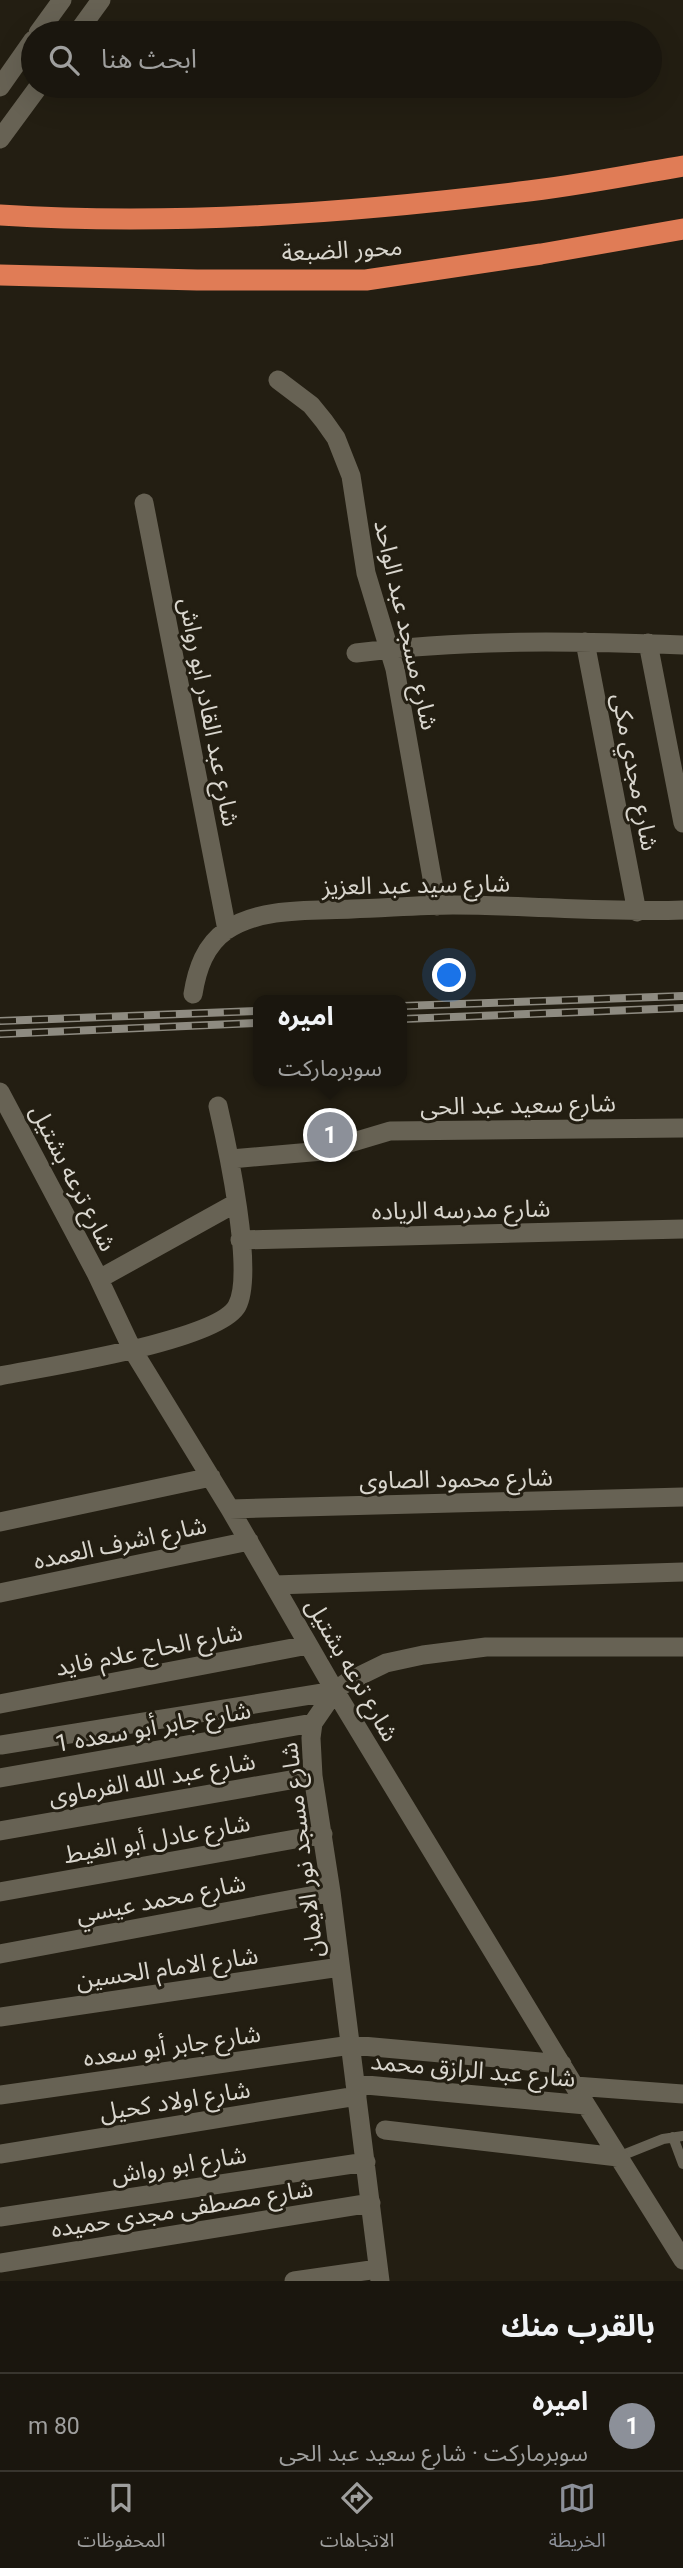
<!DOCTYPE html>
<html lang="ar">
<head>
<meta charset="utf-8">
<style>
	:root { --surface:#1a160e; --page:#231f17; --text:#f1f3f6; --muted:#9f9f9e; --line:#38352e; --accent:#8c9099 }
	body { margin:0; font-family:Roboto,"Noto Sans Arabic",sans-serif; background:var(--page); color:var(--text); direction:rtl }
	.you { position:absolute; left:450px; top:976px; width:24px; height:24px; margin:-18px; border:5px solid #fff; border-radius:50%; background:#1a73e8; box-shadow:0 0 0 10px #1a73e833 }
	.badge { display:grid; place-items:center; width:46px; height:46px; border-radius:50%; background:var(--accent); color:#fff; font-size:23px; font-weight:700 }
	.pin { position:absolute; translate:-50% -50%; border:4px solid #fff; box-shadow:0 2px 7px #0006 }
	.popup { position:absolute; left:253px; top:995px; width:154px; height:91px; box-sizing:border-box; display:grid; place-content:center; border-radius:14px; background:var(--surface); filter:drop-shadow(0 2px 5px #0005); font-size:23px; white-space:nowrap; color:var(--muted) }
	.popup b { font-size:26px; color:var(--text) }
	.popup::after { content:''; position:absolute; left:50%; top:100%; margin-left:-14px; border:14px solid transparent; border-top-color:var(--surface) }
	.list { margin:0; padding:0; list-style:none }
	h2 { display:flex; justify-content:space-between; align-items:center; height:91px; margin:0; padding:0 28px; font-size:30px }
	h2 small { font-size:23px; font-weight:400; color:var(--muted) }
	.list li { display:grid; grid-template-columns:46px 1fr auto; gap:21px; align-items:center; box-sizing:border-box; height:98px; padding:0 28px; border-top:2px solid var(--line) }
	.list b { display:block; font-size:26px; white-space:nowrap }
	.list p { margin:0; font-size:23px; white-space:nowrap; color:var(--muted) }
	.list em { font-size:23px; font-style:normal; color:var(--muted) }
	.icon { flex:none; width:38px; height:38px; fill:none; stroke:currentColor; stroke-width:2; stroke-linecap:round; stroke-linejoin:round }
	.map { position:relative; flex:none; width:683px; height:2281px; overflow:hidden; direction:ltr }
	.search { position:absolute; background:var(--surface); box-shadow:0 7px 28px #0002; left:21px; right:21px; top:21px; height:77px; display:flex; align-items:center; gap:18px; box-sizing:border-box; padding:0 24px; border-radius:38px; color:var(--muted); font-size:26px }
	.sheet { height:189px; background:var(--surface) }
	nav { display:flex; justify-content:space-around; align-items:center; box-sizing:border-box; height:98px; border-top:2px solid var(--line); background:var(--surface); font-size:19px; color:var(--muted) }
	nav a { display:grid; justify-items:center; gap:4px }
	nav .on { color:var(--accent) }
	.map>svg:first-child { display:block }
</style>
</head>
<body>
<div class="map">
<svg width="683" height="2281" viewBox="0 0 683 2281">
	<rect width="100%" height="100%" fill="#231e12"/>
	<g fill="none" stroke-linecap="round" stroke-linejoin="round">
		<path stroke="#676254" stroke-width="10" d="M673,2137L683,2164
			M618,2157L663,2139L683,2136"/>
		<path stroke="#676254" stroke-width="19" d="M38,33L62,0
			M77,33L101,0
			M0,87L33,40
			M0,139L39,86
			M278,380L311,405L324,421L336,438L351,476L366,573L395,669L437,906
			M144,503L227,930
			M585,642L637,912
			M648,643L683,823
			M356,653C465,639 574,641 683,645
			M193,994C197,969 205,945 227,930C261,907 312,911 352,909C386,908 420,905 453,905C530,905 606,913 683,910
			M0,1092L96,1273L132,1349L230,1509L335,1691L586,2105L683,2260
			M231,1159L323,1151L390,1131L683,1128
			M240,1240L683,1229
			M99,1279L236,1203
			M0,1376C44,1367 218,1341 237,1306C255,1273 227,1145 218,1106
			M230,1509L683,1497
			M0,1522L211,1477
			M274,1585L683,1572
			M0,1593L249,1541
			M0,1704L308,1645
			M1,1745L335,1691
			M0,1778L313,1723
			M0,1831L313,1776
			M0,1892L323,1834
			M0,1954L331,1892
			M0,2017L340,1967
			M355,2084L586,2105
			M575,2086L683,2094
			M0,2095L351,2045L562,2064
			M385,2130L618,2157
			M0,2154L357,2096
			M0,2217L366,2162
			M0,2263L371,2203
			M294,2281L378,2269
			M380,2281L331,1892L313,1776L311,1738L313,1723L335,1691L347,1682L386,1663L423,1655L486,1647H683"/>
		<path stroke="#e07c56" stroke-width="21" d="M0,215C173,226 349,213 520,192C575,186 629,175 683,166
			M0,275L197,280H366L541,254L683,229"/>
		<defs>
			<path id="rail" d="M402,1006L683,996
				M402,1019L683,1008
				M0,1021L258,1011
				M0,1034L258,1023"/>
		</defs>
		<use href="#rail" stroke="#8e8b81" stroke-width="8"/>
		<use href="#rail" stroke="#231e12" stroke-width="5" stroke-dasharray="16" stroke-linecap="butt"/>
	</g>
	<g text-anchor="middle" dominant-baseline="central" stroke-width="6" stroke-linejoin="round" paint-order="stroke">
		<g font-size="24" fill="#d9d6ce" stroke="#231e12">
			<text transform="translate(342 250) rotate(-3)">محور الضبعة</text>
			<text transform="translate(406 625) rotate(77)">شارع مسجد عبد الواحد</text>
			<text transform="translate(209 712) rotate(79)">شارع عبد القادر ابو رواش</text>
			<text transform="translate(635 772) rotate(79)">شارع مجدي مكى</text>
			<text transform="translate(416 885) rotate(-1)">شارع سيد عبد العزيز</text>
			<text transform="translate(518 1105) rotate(-1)">شارع سعيد عبد الحى</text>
			<text transform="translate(73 1178) rotate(63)">شارع ترعه بشتيل</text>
			<text transform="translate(461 1210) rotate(-1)">شارع مدرسه الرياده</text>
			<text transform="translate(456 1479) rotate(-1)">شارع محمود الصاوى</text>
			<text transform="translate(120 1543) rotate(-12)">شارع اشرف العمده</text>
			<text transform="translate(149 1650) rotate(-11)">شارع الحاج علام فايد</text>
			<text transform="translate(352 1670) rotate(60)">شارع ترعه بشتيل</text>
			<text transform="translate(153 1727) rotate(-10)">شارع جابر أبو سعده 1</text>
			<text transform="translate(152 1779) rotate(-10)">شارع عبد الله الفرماوى</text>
			<text transform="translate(157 1839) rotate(-10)">شارع عادل أبو الغيط</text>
			<text transform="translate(302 1850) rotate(-97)">شارع مسجد نور الايمان</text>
			<text transform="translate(161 1899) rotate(-11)">شارع محمد عيسي</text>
			<text transform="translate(167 1968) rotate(-8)">شارع الامام الحسين</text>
			<text transform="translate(172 2046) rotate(-8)">شارع جابر أبو سعده</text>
			<text transform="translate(473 2070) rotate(5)">شارع عبد الرازق محمد</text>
			<text transform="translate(175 2101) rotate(-9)">شارع اولاد كحيل</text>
			<text transform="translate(179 2165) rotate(-9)">شارع ابو رواش</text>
			<text transform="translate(182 2209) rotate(-9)">شارع مصطفى مجدى حميده</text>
		</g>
	</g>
</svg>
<div class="you"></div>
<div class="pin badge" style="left:330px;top:1135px">1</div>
<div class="popup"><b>اميره</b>سوبرماركت</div>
<div class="search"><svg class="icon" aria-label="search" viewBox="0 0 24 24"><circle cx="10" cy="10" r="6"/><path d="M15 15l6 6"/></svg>ابحث هنا</div>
</div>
<section class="sheet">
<h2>بالقرب منك<small></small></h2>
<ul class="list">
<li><span class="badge">1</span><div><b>اميره</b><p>سوبرماركت · شارع سعيد عبد الحى</p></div><em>80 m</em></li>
</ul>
</section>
<nav>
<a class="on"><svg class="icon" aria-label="map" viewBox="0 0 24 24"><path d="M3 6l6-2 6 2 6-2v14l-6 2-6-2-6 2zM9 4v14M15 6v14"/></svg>الخريطة</a>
<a><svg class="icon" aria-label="directions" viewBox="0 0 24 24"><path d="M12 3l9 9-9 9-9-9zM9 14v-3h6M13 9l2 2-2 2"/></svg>الاتجاهات</a>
<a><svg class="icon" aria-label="saved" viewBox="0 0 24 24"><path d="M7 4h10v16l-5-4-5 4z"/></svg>المحفوظات</a>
</nav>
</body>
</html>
